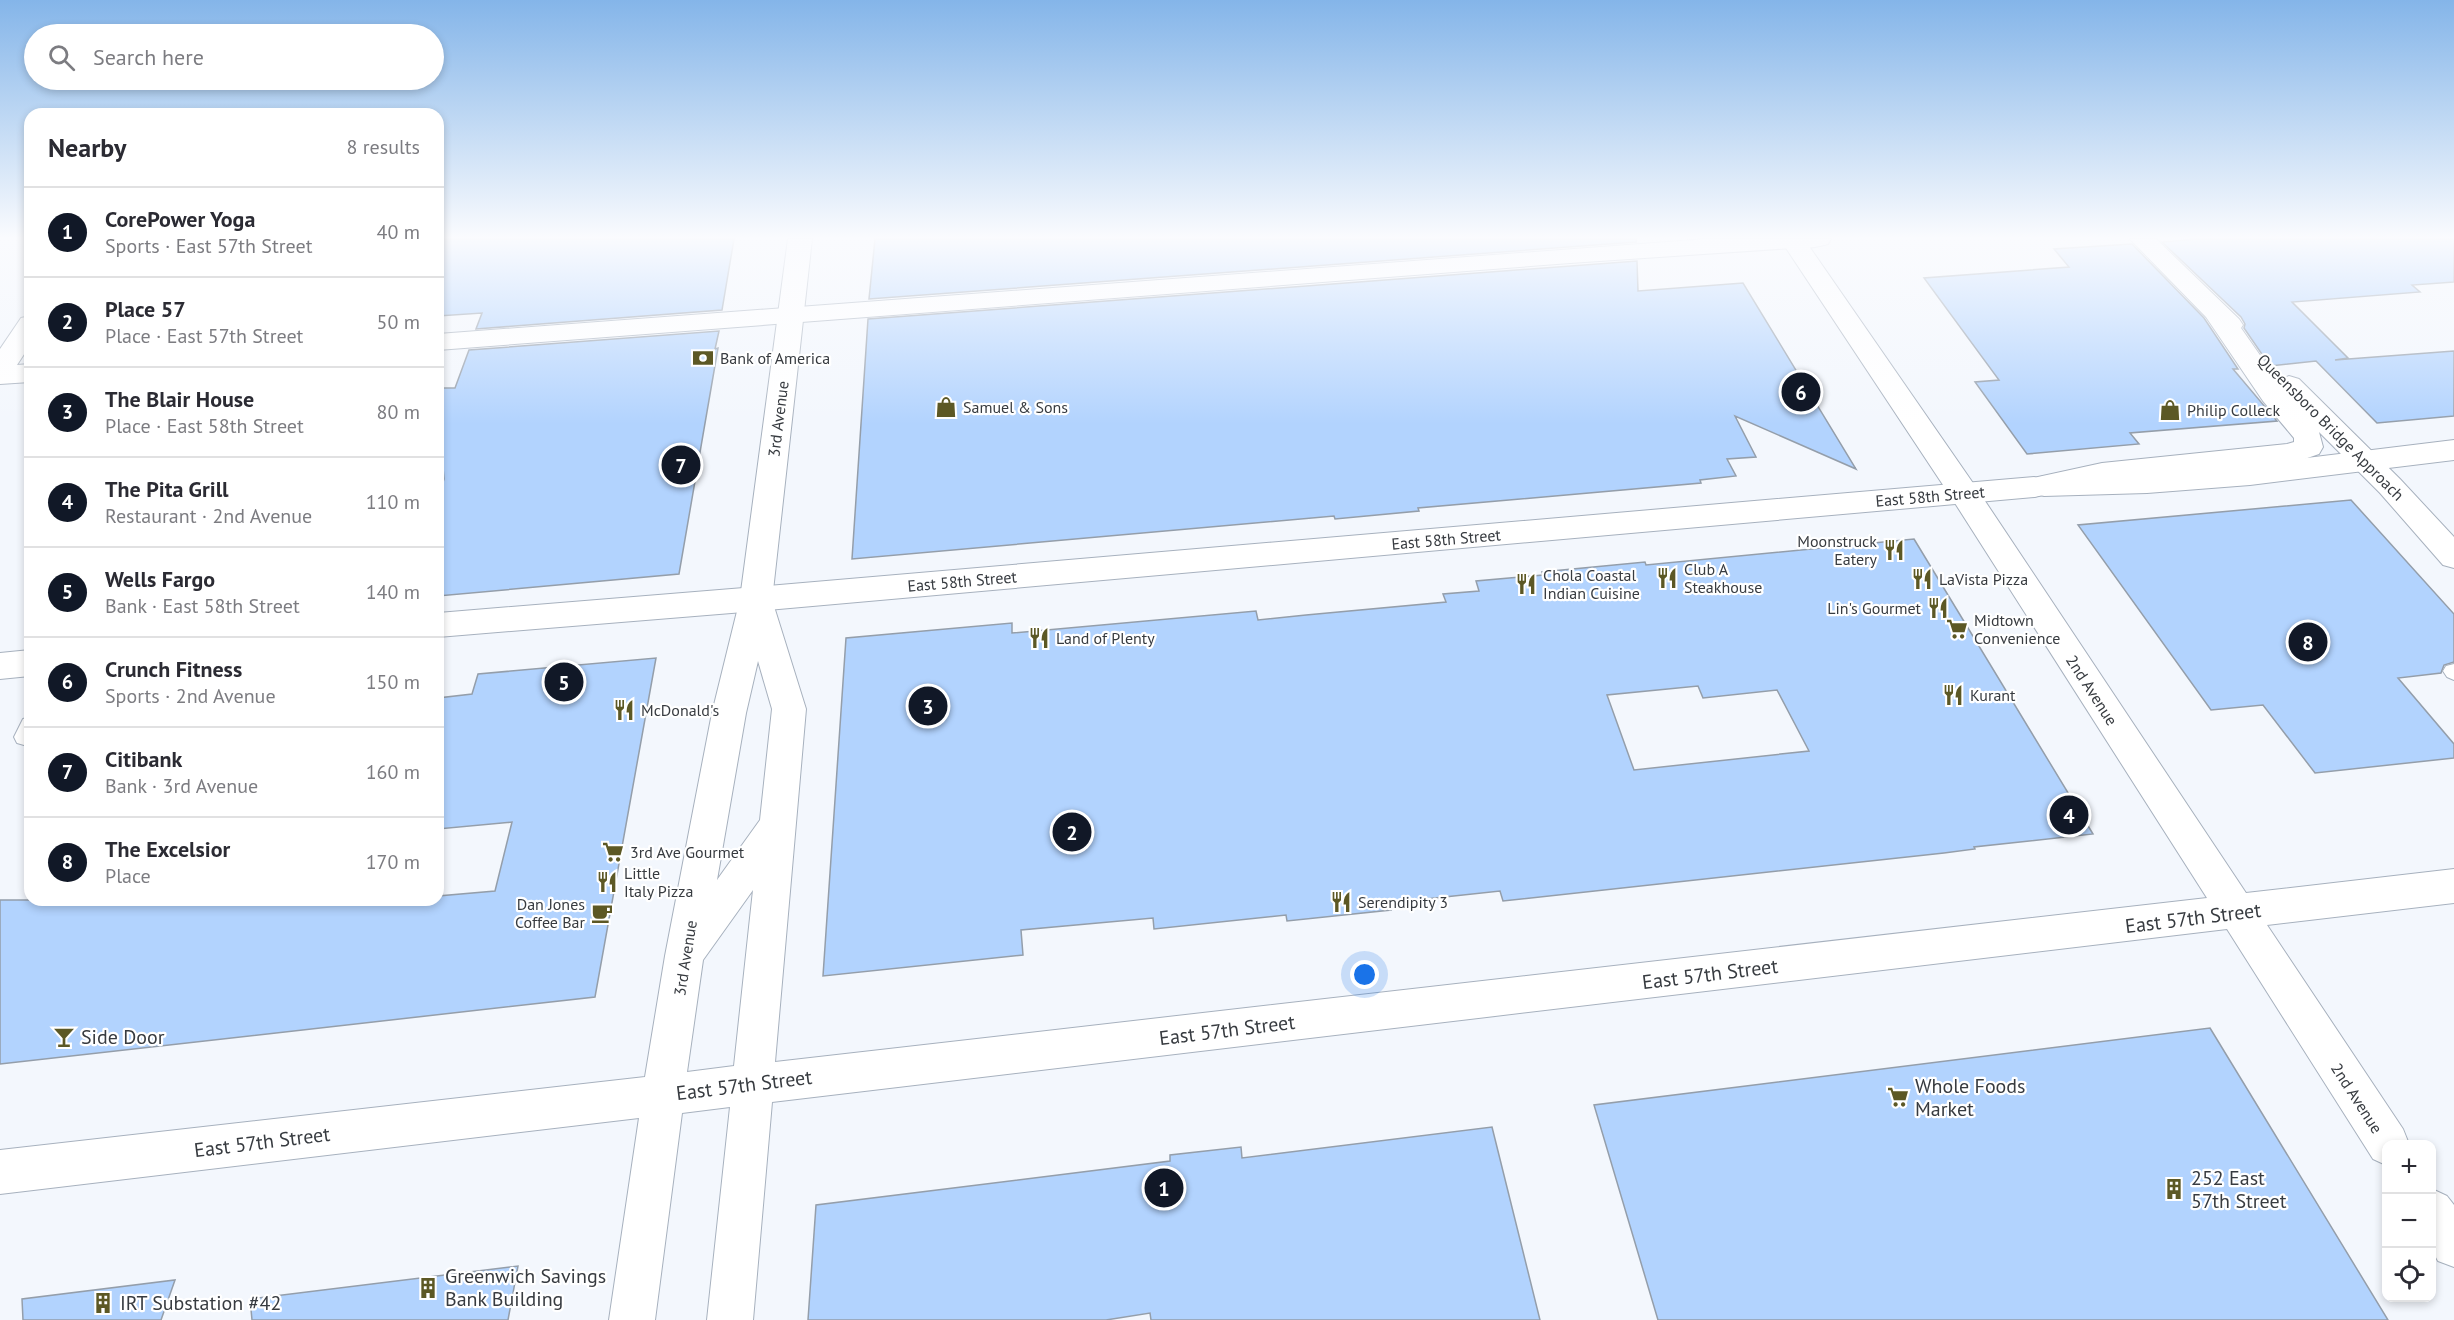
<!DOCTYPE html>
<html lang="en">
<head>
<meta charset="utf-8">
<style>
	:root { --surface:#fff; --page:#f7f7f7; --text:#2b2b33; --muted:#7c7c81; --line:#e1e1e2; --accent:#111827 }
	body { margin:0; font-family:"PT Sans",sans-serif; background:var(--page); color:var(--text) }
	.controls { position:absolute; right:18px; bottom:18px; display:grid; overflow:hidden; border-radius:12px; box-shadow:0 3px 9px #0003 }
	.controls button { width:54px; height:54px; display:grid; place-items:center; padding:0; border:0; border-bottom:2px solid var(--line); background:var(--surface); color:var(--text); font:30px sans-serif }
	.you { position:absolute; left:1365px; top:975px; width:21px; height:21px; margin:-15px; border:4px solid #fff; border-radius:50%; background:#1a73e8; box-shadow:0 0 0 9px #1a73e833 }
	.badge { display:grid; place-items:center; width:39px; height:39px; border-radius:50%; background:var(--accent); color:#fff; font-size:20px; font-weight:700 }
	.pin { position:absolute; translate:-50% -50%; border:3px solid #fff; box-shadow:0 2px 6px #0006 }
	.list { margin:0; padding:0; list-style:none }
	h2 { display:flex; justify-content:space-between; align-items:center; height:78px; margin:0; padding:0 24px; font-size:26px }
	h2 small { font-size:20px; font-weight:400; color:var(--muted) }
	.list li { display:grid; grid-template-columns:39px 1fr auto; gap:18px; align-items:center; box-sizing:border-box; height:90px; padding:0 24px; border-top:2px solid var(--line) }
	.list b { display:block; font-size:22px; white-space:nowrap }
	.list p { margin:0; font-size:20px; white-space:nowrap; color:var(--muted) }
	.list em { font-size:20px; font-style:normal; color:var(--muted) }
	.icon { flex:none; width:33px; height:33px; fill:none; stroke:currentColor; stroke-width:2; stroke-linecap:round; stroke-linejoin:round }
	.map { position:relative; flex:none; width:2454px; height:1320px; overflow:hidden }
	.search { position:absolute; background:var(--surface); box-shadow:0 3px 9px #0003; left:24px; top:24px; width:420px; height:66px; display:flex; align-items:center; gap:15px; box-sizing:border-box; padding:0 21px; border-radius:33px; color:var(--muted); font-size:22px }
	.panel { position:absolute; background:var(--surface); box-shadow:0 3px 9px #0003; left:24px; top:108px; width:420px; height:798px; border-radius:18px }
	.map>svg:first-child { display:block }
</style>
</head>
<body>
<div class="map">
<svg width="2454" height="1320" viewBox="0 0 2454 1320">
	<rect width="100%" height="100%" fill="#f3f7fd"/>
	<path fill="#b2d3fe" stroke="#949eaa" stroke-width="1.5" fill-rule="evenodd" d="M438,239H734L722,310L476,329L482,313L438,316Z
		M875,239H1636V242L869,299Z
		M2197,239H2454V282L2412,285L2420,292L2292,302L2348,358L2335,360L2454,351V416L2377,423L2316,361L2270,366L2244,328L2245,324L2241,317L2162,242Z
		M2132,244L2204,318L2238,369H2233L2277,421L2130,433L2139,444L2027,454L1975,382L1999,380L1924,278L2069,267L2054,249Z
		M1637,261L1638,291L1743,283L1856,469L1735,416L1756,457L1727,459L1736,476L1700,480L1701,483L1418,508L1419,511L1335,519L1334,516L852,559L868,319Z
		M719,331L715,349L718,348L679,574L438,596V499L444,479L443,468L438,456V388H455L469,350Z
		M2351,500L2454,614V662L2444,665L2441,673L2398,678L2454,744V758L2315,773L2263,705L2211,710L2078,525Z
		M1914,539L2093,834L1974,847L1975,849L1944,853L1503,901L1500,891L1389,903L1391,910L1287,921L1286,915L1154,929L1153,918L1021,930L1023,955L823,976L846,638L1012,623V633L1256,611L1258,620L1306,615L1446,602L1443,594L1479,591L1476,581L1543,575L1542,572L1645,562L1646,565ZM1698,686L1703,698L1777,690L1809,751L1634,770L1607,695Z
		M656,658L595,997L0,1064V900H438V896L495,891L512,822L438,829V698L472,694L478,674Z
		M2210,1028L2388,1320H1658L1594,1105Z
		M1492,1127L1540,1320H1151L1150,1313L1106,1320H808L816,1205L1170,1161V1155L1241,1147L1242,1158Z
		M518,1266L508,1320H252L250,1299Z
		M175,1280L161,1320H23L22,1299Z"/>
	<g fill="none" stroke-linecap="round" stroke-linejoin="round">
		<defs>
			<path id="lane" d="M2454,664V680L2447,677L2443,671L2446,666Z
				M30,717V743L24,745L17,743L14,737L23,719Z"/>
			<path id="street" d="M1782,239H1831L1828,244C1814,248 1798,250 1784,246L1781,241Z
				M2454,440V460L2250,485L2147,493L2044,496L2034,493L2029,486L2034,479L2044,476L2147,473L2250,465Z
				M756,587L767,591L772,599L767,607L756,611L438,637V613Z
				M30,650V676L0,679V653Z"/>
			<path id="secondary" d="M1707,239H1804L1805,241L1802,246L1793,248L1570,263L438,350V334Z
				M30,316V345L17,365L30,364V382L0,384V349L21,318Z
				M2034,477L2044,480L2049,487L2044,494L2034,497L756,611L745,607L740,599L745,591L756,587Z"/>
			<path id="primary" d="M788,239H812L772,600L806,709L775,1062L2207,898L1953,500L1780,239H1804L1975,486L2246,893L2454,869V903L2267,925L2403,1129L2409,1144H2386V1165L2373,1159L2227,929L772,1102L753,1320H707L730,1107L682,1113L655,1320H609L639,1118L0,1194V1150L645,1077L665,956L712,713L740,599ZM758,661L772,709L760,820L717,880L746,713ZM753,890L734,1066L687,1072L703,960Z
				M2432,1189L2447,1196L2454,1205V1267L2438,1261L2432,1250Z"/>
			<path id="highway" d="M1782,239H1807C1801,248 1795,249 1784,246L1781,241Z
				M2130,239H2156L2239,319L2243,325L2241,328L2278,381L2289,376L2299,379L2400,479L2454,537V568L2443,565L2380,493L2319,432L2323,447L2319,454L2290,464L2102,483L2034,497L2024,494L2019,487L2024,480L2102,463L2287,444L2294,442V438L2263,401L2206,317Z"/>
		</defs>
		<use href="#lane" stroke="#a7b1be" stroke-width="2"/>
		<use href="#street" stroke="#a7b1be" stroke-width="2"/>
		<use href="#secondary" stroke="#a7b1be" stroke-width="2"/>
		<use href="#primary" stroke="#a7b1be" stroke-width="2"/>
		<use href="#highway" stroke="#a7b1be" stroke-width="2"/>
		<use href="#lane" fill="#fff" fill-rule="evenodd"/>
		<use href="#street" fill="#fff" fill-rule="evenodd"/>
		<use href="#secondary" fill="#fff" fill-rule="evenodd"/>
		<use href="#primary" fill="#fff" fill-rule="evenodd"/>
		<use href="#highway" fill="#fff" fill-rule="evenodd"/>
	</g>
	<linearGradient id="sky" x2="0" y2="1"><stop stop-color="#84b5e9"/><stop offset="0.56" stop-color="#fafbfe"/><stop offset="1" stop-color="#fafbfe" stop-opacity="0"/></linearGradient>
	<rect width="2454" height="424" fill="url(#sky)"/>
	<defs>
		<symbol id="bank-bare" viewBox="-9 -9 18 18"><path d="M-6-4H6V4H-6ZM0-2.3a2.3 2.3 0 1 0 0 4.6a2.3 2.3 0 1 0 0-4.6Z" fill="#5c5825" stroke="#fff" stroke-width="2.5" paint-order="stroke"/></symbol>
		<symbol id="shop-bare" viewBox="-9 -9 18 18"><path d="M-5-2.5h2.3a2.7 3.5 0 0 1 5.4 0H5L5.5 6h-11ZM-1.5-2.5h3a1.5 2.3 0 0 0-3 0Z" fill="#5c5825" stroke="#fff" stroke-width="2.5" paint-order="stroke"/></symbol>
		<symbol id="restaurant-bare" viewBox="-9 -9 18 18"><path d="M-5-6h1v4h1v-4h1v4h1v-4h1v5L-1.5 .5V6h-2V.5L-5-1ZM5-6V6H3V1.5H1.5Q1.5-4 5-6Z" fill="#5c5825" stroke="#fff" stroke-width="2.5" paint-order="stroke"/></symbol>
		<symbol id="supermarket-bare" viewBox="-9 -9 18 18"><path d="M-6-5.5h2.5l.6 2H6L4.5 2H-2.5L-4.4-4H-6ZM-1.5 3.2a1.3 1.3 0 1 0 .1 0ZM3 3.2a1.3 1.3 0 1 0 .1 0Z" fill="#5c5825" stroke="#fff" stroke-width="2.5" paint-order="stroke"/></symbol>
		<symbol id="cafe-bare" viewBox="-9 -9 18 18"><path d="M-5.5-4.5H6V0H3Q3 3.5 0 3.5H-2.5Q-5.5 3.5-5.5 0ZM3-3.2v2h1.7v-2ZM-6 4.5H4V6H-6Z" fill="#5c5825" stroke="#fff" stroke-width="2.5" paint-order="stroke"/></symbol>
		<symbol id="bar-bare" viewBox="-9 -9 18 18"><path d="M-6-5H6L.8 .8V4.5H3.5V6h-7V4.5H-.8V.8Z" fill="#5c5825" stroke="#fff" stroke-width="2.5" paint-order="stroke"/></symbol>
		<symbol id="building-bare" viewBox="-9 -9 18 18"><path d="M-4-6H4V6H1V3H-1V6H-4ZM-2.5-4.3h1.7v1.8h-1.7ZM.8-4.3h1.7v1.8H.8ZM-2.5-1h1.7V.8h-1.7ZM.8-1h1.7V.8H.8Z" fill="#5c5825" stroke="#fff" stroke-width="2.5" paint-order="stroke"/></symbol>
	</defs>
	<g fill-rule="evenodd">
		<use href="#bank-bare" x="688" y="343" width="30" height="30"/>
		<use href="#shop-bare" x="931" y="392" width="30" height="30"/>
		<use href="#shop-bare" x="2155" y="395" width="30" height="30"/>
		<use href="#restaurant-bare" x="1879" y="535" width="30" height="30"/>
		<use href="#restaurant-bare" x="1652" y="563" width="30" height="30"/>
		<use href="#restaurant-bare" x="1907" y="564" width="30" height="30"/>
		<use href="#restaurant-bare" x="1511" y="569" width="30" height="30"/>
		<use href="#restaurant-bare" x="1923" y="593" width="30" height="30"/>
		<use href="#supermarket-bare" x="1942" y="614" width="30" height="30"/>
		<use href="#restaurant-bare" x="1024" y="623" width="30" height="30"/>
		<use href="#restaurant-bare" x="1938" y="680" width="30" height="30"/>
		<use href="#restaurant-bare" x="609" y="695" width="30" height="30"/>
		<use href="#supermarket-bare" x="598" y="837" width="30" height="30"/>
		<use href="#restaurant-bare" x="592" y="867" width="30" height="30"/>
		<use href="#restaurant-bare" x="1326" y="887" width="30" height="30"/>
		<use href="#cafe-bare" x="587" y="898" width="30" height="30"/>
		<use href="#bar-bare" x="49" y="1022" width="30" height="30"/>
		<use href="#supermarket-bare" x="1883" y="1082" width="30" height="30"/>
		<use href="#building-bare" x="2159" y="1174" width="30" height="30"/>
		<use href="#building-bare" x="413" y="1273" width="30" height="30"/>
		<use href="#building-bare" x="88" y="1288" width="30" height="30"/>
	</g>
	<g text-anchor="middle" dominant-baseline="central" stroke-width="4.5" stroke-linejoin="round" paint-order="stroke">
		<g font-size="16" fill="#373b40" stroke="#fff" text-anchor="start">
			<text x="720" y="358">Bank of America</text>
			<text x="963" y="407">Samuel &amp; Sons</text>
			<text x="2187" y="410">Philip Colleck</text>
			<text x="1877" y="541" text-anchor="end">Moonstruck<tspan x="1877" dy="18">Eatery</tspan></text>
			<text x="1684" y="569">Club A<tspan x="1684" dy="18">Steakhouse</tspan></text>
			<text x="1543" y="575">Chola Coastal<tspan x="1543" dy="18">Indian Cuisine</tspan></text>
			<text x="1939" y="579">LaVista Pizza</text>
			<text x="1921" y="608" text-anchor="end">Lin's Gourmet</text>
			<text x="1974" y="620">Midtown<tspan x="1974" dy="18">Convenience</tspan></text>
			<text x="1056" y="638">Land of Plenty</text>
			<text x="1970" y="695">Kurant</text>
			<text x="641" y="710">McDonald's</text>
			<text x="630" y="852">3rd Ave Gourmet</text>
			<text x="624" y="873">Little<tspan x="624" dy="18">Italy Pizza</tspan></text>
			<text x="1358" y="902">Serendipity 3</text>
			<text x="585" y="904" text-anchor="end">Dan Jones<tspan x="585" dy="18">Coffee Bar</tspan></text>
		</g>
		<g font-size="16" fill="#373b40" stroke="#fff">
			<text transform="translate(778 419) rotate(-83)">3rd Avenue</text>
			<text transform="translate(2331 427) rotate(45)">Queensboro Bridge Approach</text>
			<text transform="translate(1930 496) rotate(-5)">East 58th Street</text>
			<text transform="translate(1446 539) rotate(-5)">East 58th Street</text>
			<text transform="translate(962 581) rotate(-5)">East 58th Street</text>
			<text transform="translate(2092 690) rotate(57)">2nd Avenue</text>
			<text transform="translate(685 958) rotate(-81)">3rd Avenue</text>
			<text transform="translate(2357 1098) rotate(57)">2nd Avenue</text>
		</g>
		<g font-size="20" fill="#373b40" stroke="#fff">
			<text transform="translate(2193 918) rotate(-7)">East 57th Street</text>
			<text transform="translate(1710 974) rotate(-7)">East 57th Street</text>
			<text transform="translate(1227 1030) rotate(-7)">East 57th Street</text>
			<text transform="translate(744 1085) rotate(-7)">East 57th Street</text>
			<text transform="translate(262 1142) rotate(-7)">East 57th Street</text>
		</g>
		<g font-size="20" fill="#373b40" stroke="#fff" text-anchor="start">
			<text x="81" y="1037">Side Door</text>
			<text x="1915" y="1086">Whole Foods<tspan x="1915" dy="23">Market</tspan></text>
			<text x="2191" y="1178">252 East<tspan x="2191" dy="23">57th Street</tspan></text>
			<text x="445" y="1276">Greenwich Savings<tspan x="445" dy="23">Bank Building</tspan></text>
			<text x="120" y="1303">IRT Substation #42</text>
		</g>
	</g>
</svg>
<div class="controls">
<button>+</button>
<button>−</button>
<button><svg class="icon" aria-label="locate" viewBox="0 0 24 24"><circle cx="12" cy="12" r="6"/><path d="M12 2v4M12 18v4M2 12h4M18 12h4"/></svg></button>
</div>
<div class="you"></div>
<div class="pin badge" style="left:1164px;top:1188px">1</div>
<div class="pin badge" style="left:1072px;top:832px">2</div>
<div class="pin badge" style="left:928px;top:706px">3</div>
<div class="pin badge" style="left:2069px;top:815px">4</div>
<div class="pin badge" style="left:564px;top:682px">5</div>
<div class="pin badge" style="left:1801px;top:392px">6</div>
<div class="pin badge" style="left:681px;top:465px">7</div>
<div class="pin badge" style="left:2308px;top:642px">8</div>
<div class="search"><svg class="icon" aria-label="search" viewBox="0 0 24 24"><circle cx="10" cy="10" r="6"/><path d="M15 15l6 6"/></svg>Search here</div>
<section class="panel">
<h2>Nearby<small>8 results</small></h2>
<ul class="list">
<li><span class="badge">1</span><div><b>CorePower Yoga</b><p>Sports · East 57th Street</p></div><em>40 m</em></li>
<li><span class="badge">2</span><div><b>Place 57</b><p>Place · East 57th Street</p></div><em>50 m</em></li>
<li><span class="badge">3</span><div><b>The Blair House</b><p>Place · East 58th Street</p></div><em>80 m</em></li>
<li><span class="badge">4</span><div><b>The Pita Grill</b><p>Restaurant · 2nd Avenue</p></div><em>110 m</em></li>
<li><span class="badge">5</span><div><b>Wells Fargo</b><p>Bank · East 58th Street</p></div><em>140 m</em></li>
<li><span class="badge">6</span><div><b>Crunch Fitness</b><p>Sports · 2nd Avenue</p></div><em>150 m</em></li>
<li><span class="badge">7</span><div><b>Citibank</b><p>Bank · 3rd Avenue</p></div><em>160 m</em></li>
<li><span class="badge">8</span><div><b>The Excelsior</b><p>Place</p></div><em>170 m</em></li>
</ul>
</section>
</div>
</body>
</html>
